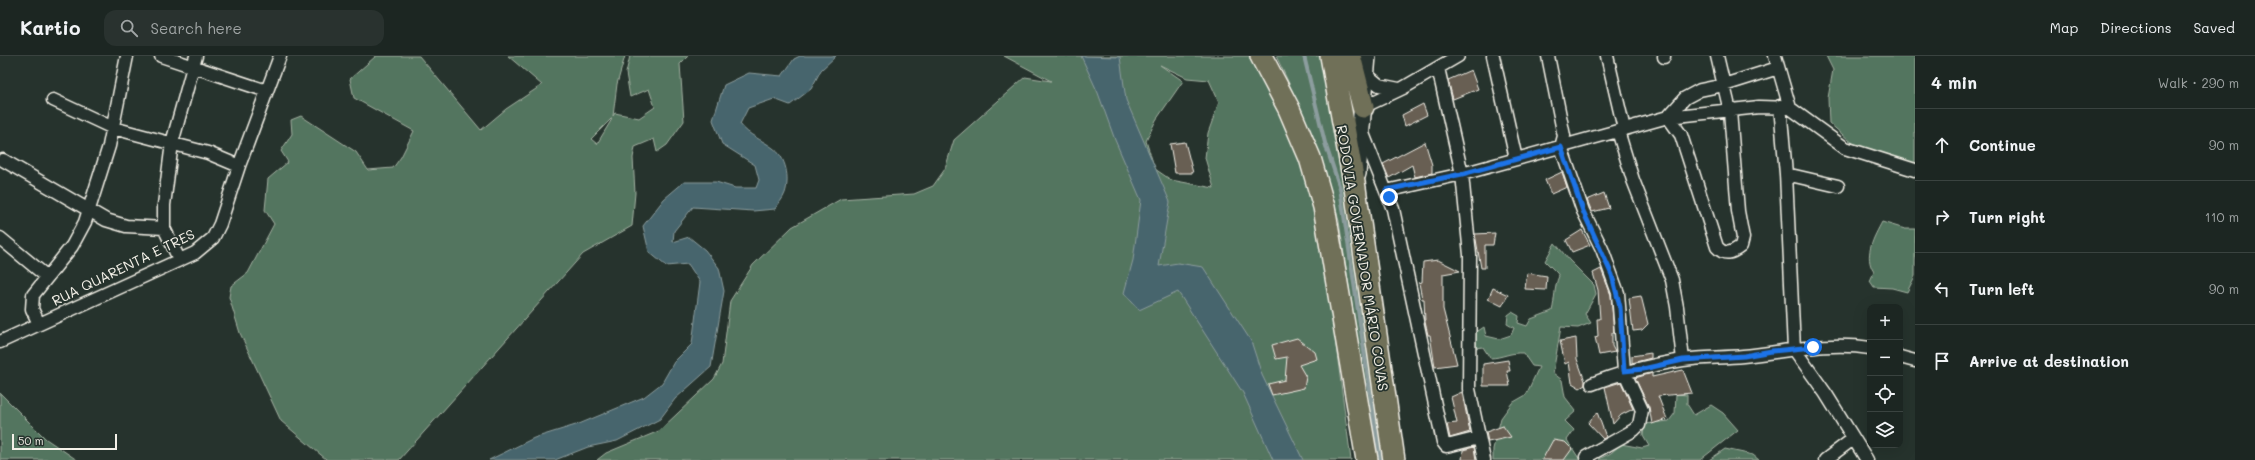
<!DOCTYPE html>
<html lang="en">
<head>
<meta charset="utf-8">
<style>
	:root { --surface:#1c2622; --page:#29322f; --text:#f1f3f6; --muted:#a0a5a5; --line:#3a4340 }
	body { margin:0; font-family:Mali,sans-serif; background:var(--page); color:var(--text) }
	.controls { position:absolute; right:12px; bottom:12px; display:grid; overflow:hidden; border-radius:8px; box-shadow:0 4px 16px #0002 }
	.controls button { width:36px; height:36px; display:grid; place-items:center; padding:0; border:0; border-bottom:1px solid var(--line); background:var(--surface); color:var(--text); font:20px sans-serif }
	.scale { position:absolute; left:12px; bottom:10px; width:105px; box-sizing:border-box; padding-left:4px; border:2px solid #f4f1e8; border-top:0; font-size:11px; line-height:14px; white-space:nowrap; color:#f4f1e8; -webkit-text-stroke:3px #26332d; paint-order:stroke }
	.stop { position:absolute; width:12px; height:12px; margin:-9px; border:3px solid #1a73e8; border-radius:50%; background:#fff }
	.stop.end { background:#1a73e8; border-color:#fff; box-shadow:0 1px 4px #0008 }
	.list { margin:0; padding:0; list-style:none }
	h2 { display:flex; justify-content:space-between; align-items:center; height:52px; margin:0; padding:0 16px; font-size:17px }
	h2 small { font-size:13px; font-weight:400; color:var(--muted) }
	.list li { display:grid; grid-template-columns:26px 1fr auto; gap:12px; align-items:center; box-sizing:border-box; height:72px; padding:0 16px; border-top:1px solid var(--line) }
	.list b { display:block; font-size:15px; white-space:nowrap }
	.list em { font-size:13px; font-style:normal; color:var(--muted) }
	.icon { flex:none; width:22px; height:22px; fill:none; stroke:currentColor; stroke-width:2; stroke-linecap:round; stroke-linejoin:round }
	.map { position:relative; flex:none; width:1915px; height:404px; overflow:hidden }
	header { display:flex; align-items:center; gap:24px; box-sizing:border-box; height:56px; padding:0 20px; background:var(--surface); border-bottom:1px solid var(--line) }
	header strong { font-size:19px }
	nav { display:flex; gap:22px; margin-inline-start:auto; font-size:14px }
	.search { width:280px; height:36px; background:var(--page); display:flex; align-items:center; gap:10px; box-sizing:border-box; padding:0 14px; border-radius:12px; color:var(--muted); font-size:15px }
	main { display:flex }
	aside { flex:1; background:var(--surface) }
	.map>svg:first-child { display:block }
</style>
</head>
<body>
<header>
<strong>Kartio</strong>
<div class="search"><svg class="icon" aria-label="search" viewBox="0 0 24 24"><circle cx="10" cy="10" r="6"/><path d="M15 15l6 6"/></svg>Search here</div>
<nav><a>Map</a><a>Directions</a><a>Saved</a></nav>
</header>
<main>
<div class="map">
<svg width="1915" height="404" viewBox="0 0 1915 404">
	<rect width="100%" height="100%" fill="#26332d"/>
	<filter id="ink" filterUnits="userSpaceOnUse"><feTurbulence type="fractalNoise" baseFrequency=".025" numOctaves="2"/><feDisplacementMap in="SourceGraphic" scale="8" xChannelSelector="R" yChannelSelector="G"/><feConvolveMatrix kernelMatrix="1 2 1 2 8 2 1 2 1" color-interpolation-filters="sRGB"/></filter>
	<g filter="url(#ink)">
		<path fill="#53745e" stroke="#a4b2a3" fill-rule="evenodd" d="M376,0H419L481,74L506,53L542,29L508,0H625L617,28L613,60L615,57L639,62L655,51L649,33L630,41L626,17L630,0H688L680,8L684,65L667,89L657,96L654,83L635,91L633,102L635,137L632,170L583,198L399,404H327L281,365L240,277L229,241L231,230L248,217L274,168L265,154L268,123L288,106L281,95L292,78L291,64L301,60L356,96L368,114L393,112L401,101L414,75L354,42L350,23ZM611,63H612L597,88L591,83Z
			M1004,0H1254L1305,113L1323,191L1351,404H597L606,397L659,375L714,323L722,308L730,245L753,209L792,171L841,143L914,138L933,130L945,113L954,84L1025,21L1051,25ZM1160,9L1187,22L1209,24L1219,46L1208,77L1205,102L1214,132L1171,124L1155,113L1146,85L1156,64L1183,25Z
			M1276,0H1323L1345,129L1386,404H1375L1339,165C1324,108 1302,53 1276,0Z
			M1826,0H1915V114L1876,104L1849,84L1829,67L1828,42L1833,14Z
			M1882,166L1905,173H1915V220L1907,236L1892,232L1874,231L1870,225L1874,216C1863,200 1874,181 1882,166Z
			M1555,187L1569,204L1594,229L1596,238L1585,258L1591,267L1578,272L1561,271L1553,317L1562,324L1565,341L1576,355L1565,365L1574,374L1567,384L1580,404H1493V393L1501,362L1512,347L1526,339L1539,311L1532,310L1523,297C1510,296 1502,302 1490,302L1483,291L1466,293L1475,277L1484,271L1486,280L1499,283L1511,279L1514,272L1507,268L1508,259L1512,256L1519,260L1518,267L1527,270L1531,263L1552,255C1555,244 1554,231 1559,220L1557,217L1545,205Z
			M0,337L46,383L77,404H0Z
			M1676,338L1687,339V348L1694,359L1711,349L1723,357L1738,374L1700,404H1600L1599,403L1611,397L1621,388L1642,392L1649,390L1643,380L1644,368L1669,365L1675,357Z
			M1725,393L1753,399L1759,404H1709Z"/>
		<path fill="#47656d" stroke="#8c9d9e" d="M800,0H836L821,14L811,33L790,49L774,43L748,52L740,68C749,80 761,83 773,92C786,101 790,122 785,137C783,143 778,148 775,153L753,155L693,151L674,175L673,186L689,181L705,194L719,212L724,235L711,311L675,343L660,363L617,385L588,391L555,404H489L534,382L579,368L644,341L662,327L674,306L692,288L700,226L688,208L666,210L649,196L643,170L664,143L684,126H716L735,132H756L759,124L755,109L722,88L713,64L724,29L749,17L782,20L794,3Z
			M1081,0L1120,1L1126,44L1170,146L1159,210L1178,207L1203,211L1251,285L1262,319L1303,404H1273L1243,337L1178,236L1139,254L1124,237L1133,204L1141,144L1115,84L1098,37Z"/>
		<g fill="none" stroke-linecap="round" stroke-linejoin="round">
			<path stroke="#8c9d9e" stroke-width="4" d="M1304,0L1325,87L1340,132L1380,404"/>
		</g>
		<path fill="#685e53" stroke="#f4f1e8" d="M1471,14L1478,33L1453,43L1448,24Z
			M1423,48L1427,59L1405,70L1402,59Z
			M1185,86L1193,117H1175L1170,88Z
			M1425,86L1432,109V117L1415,121L1412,109L1389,122L1383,108Z
			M1562,116L1567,131L1551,138L1545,124Z
			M1604,137L1609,152L1592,156L1587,144Z
			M1582,174L1590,189L1572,196L1566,184Z
			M1495,177L1493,189H1485V212H1481L1475,178Z
			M1438,204L1460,215L1443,218V253L1457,308L1435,311L1430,279H1428L1425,266L1424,243H1422L1419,227L1422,226L1423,206Z
			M1601,213L1611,239L1614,277H1612V290L1615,296L1599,299L1595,281L1598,280L1597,263H1600L1598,234L1593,217Z
			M1527,217L1547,220L1546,234L1525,233Z
			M1493,232L1508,239L1502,250L1488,243Z
			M1641,240L1648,268L1642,274L1633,275L1629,242Z
			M1297,282L1315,296L1317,303L1299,309L1306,321L1304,332L1272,339L1268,328L1285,324L1287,301L1276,303L1272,289Z
			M1576,282L1577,303L1585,325V329L1580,332L1572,327L1569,306L1565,308L1560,285Z
			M1651,297V302L1632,307V300Z
			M1508,304L1510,315H1507L1510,330H1483V308Z
			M1683,314L1692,337L1658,340L1667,363L1652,368L1649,351L1635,322L1652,317V321Z
			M1621,326L1633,353L1621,359L1613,368L1605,331Z
			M1462,336L1470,376L1450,382L1447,368L1457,367L1451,341Z
			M1597,356L1606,381L1603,383L1588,367Z
			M1503,370L1511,381L1488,386L1486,376Z
			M1553,384L1565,386L1572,393L1564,404H1542Z
			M1474,391L1476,404H1462L1463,394Z"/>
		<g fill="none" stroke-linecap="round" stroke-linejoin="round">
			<defs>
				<path id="street" d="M161,0L267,35
					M1493,0L1516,103
					M1548,0L1564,80L1561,91L1583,155L1602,193L1618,237L1624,315L1642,354L1639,369L1634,374L1586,401L1589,404
					M1607,0L1624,73
					M1664,0V1
					M1775,0L1790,52
					M1438,12L1462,118L1470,199L1469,333L1484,404
					M1366,18L1379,29L1399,33
					M53,44L113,72L208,97L239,110
					M1780,50L1786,118L1794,293L1826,338L1867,404
					M1363,51L1403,32L1458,0
					M1668,61L1681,79L1717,191C1725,200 1732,197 1741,190L1743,182L1738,155L1730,55L1717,0
					M1668,61L1759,51L1790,52L1845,92L1915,114
					M1362,75L1393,153L1443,386L1446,390L1451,389L1479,382
					M1618,75L1633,124L1672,224L1677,251L1683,304
					M3,104L106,164L126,170L164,172
					M1786,118L1838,130
					M1386,135L1462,118L1668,61L1685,42L1700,34L1724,29L1778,12
					M0,182L46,220
					M179,203L164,172V149L172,87L196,0
					M39,268L32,253L33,239L72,190L85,166L109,90L127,0
					M0,286L195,197L213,182L220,168L239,110L280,0
					M1900,301L1915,305
					M1592,328C1621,316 1652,309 1683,304C1703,301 1723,302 1743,300C1785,296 1828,285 1870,292
					M1825,404L1853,383"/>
				<path id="secondary" d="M1357,118L1367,0"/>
				<path id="highway" d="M1261,0L1289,53L1310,102L1324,151L1367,404
					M1331,0L1355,132L1394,404
					M1350,0L1363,51"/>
			</defs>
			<use href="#street" stroke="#f4f1e8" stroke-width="15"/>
			<use href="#secondary" stroke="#f4f1e8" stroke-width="20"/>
			<use href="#highway" stroke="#f4f1e8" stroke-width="24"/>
			<use href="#street" stroke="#26332d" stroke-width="12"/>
			<use href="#secondary" stroke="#26332d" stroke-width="17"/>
			<use href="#highway" stroke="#706f59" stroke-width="21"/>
		</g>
	</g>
	<g fill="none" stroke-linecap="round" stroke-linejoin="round" filter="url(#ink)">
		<path stroke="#1a73e8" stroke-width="5" d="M1389,141L1386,134L1462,118L1561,91L1583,155L1612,219L1620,251L1624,315L1643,313L1683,304L1744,300L1772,295L1813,291"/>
	</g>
	<g text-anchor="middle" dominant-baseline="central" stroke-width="3.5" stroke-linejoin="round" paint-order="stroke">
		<g font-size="14" fill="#f4f1e8" stroke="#26332d">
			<text transform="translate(1363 202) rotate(81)">RODOVIA GOVERNADOR MÁRIO COVAS</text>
			<text transform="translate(123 211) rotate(-26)">RUA QUARENTA E TRES</text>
		</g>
	</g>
</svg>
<div class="controls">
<button>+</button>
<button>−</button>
<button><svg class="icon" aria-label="locate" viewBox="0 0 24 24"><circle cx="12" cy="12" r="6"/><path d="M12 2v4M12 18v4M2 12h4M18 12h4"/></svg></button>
<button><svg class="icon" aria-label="layers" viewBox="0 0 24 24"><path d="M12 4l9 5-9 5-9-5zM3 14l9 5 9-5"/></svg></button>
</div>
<div class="scale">50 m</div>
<div class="stop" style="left:1813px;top:291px"></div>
<div class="stop end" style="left:1389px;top:141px"></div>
</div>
<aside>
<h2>4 min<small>Walk · 290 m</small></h2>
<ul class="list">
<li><svg class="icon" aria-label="ahead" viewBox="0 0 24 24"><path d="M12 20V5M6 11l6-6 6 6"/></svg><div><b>Continue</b></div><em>90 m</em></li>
<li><svg class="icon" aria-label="right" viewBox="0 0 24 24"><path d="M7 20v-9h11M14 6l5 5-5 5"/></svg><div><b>Turn right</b></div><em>110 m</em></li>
<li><svg class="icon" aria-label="left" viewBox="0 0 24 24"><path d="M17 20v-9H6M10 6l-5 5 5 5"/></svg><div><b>Turn left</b></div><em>90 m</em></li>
<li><svg class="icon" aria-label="arrive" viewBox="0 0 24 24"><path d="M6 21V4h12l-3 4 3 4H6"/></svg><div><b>Arrive at destination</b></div></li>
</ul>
</aside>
</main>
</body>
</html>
